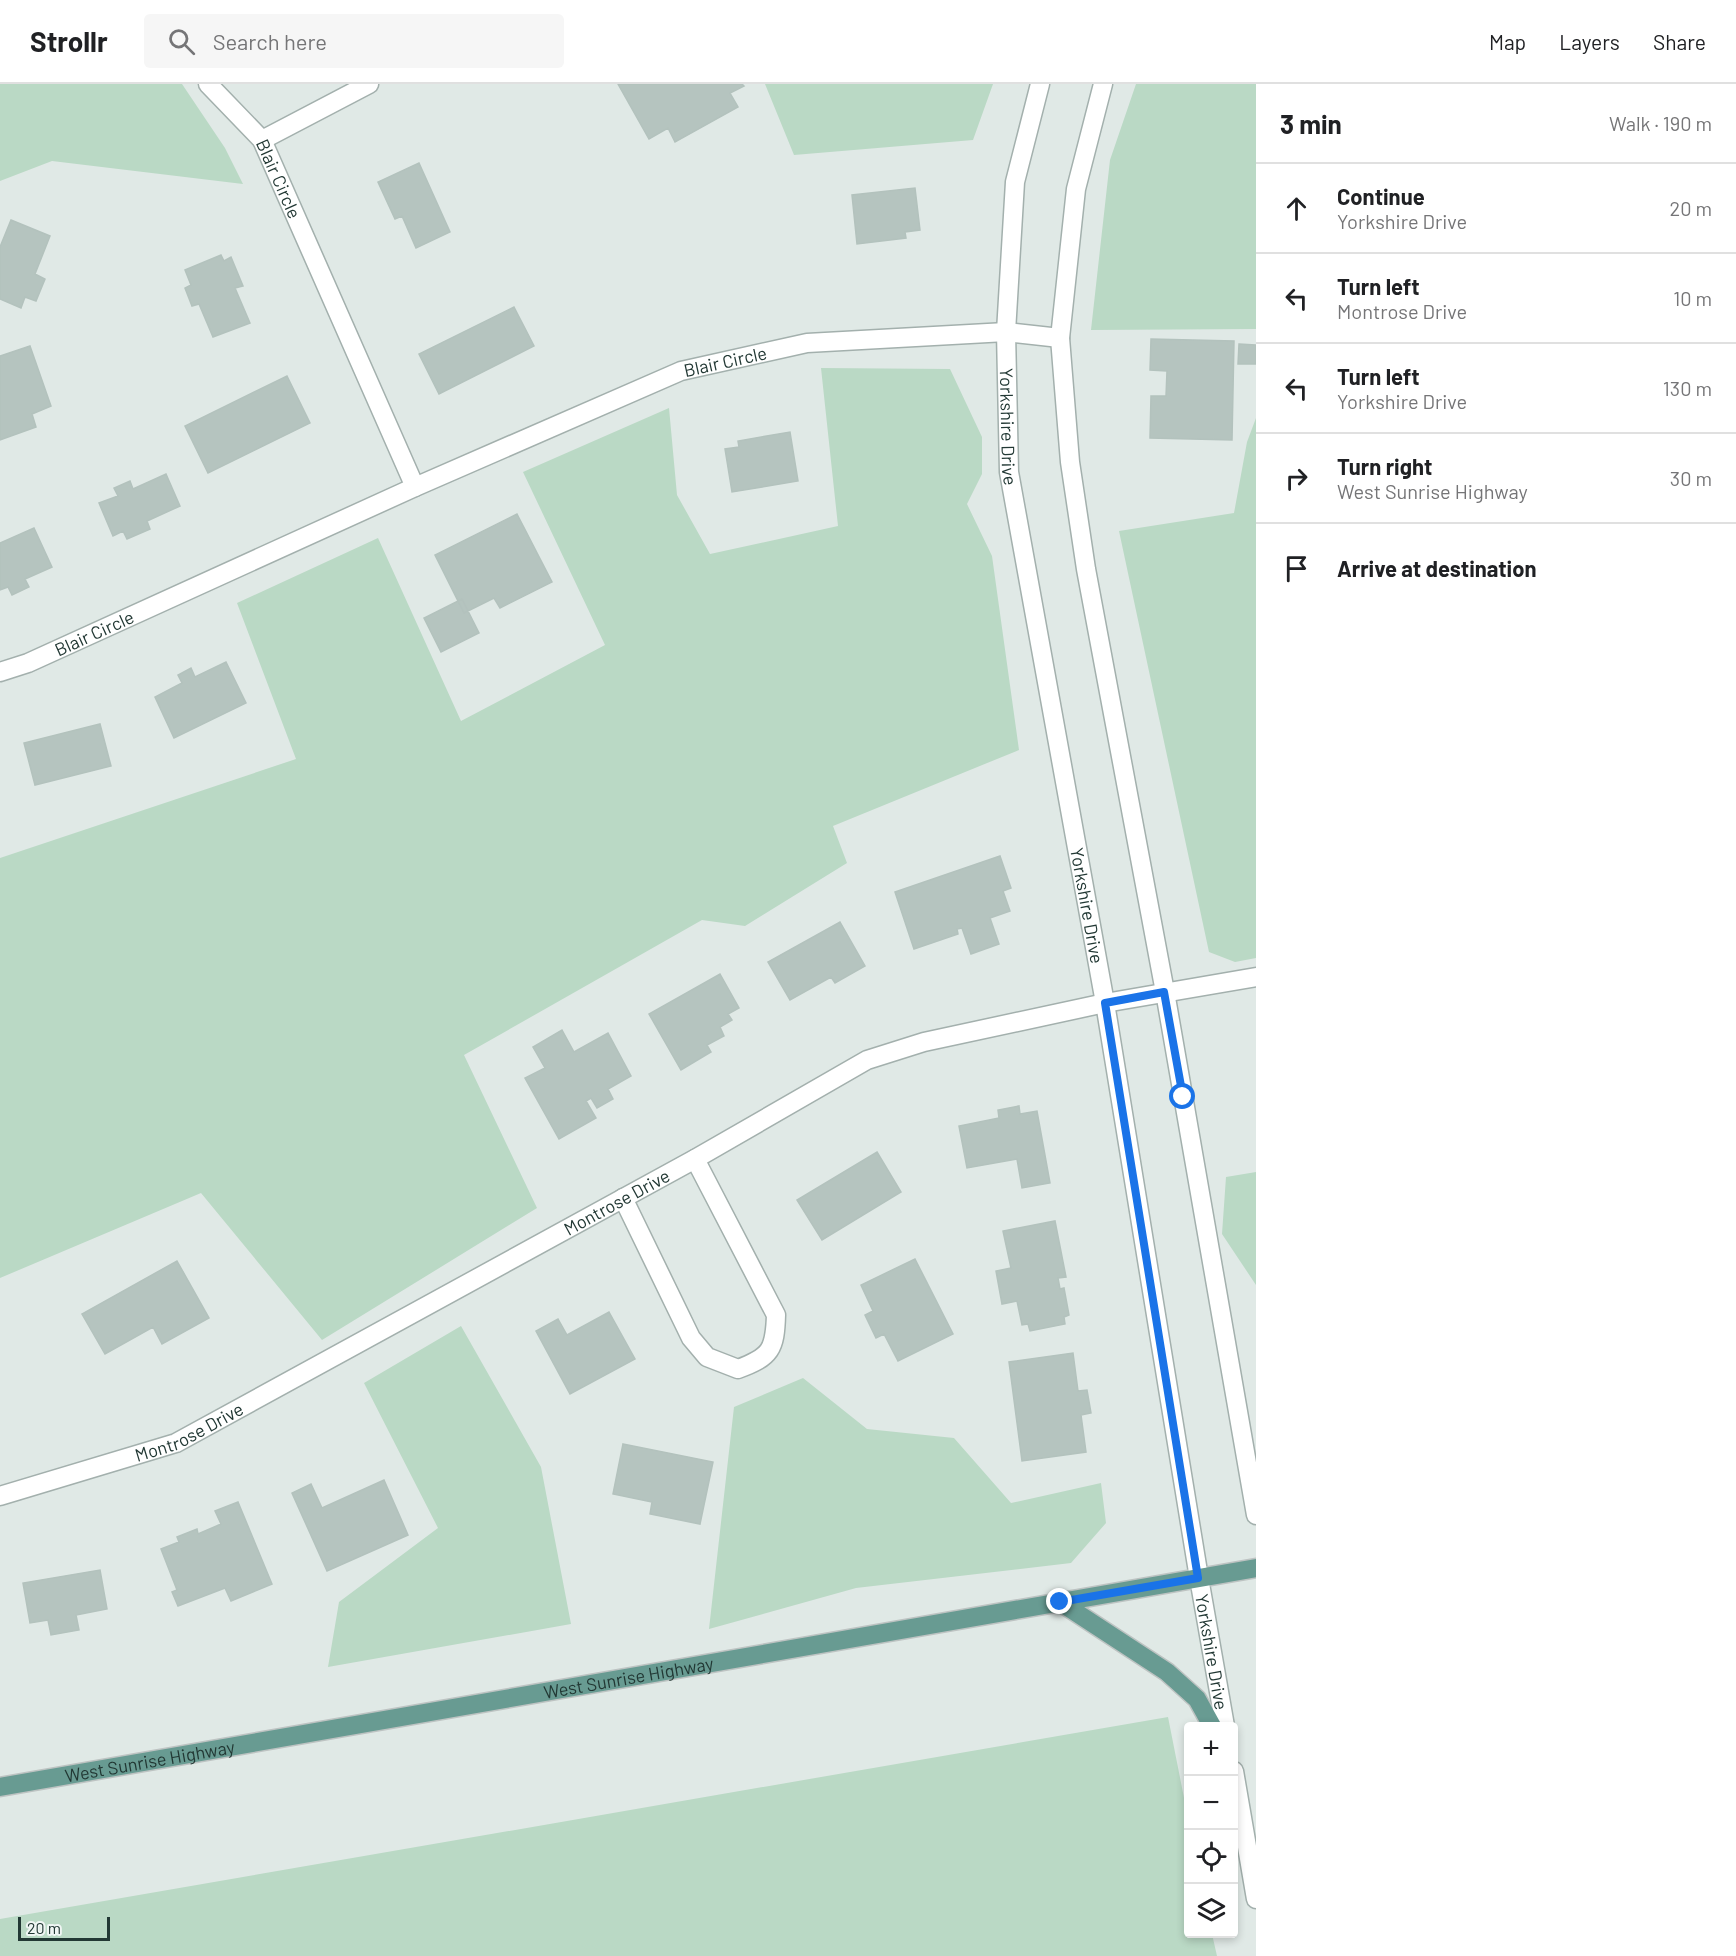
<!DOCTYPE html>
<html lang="en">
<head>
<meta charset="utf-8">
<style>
	:root { --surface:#fff; --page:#f6f6f6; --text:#202124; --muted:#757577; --line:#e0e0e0 }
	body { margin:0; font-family:Barlow,sans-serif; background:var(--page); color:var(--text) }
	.controls { position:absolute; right:18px; bottom:18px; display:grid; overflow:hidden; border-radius:6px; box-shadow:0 3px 9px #0003 }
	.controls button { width:54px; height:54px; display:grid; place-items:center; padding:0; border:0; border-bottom:2px solid var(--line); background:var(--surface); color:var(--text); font:30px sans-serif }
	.scale { position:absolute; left:18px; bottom:15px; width:92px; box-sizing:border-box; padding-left:6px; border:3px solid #223834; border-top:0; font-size:16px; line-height:21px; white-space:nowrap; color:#223834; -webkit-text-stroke:4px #f0f6f4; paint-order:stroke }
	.stop { position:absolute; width:18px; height:18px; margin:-14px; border:4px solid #1a73e8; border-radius:50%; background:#fff }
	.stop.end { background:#1a73e8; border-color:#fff; box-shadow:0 2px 6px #0008 }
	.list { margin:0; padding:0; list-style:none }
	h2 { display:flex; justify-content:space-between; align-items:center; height:78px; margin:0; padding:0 24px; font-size:26px }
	h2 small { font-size:20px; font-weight:400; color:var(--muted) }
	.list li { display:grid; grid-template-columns:39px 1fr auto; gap:18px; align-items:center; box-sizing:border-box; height:90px; padding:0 24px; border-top:2px solid var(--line) }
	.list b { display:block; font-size:22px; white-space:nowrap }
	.list p { margin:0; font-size:20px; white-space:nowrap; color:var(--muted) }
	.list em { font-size:20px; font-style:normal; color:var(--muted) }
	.icon { flex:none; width:33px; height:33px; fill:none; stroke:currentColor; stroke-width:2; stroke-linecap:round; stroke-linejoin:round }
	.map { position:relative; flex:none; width:1256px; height:1872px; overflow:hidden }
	header { display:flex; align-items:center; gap:36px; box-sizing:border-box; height:84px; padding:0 30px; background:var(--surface); border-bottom:2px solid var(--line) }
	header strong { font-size:28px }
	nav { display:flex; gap:33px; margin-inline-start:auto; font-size:21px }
	.search { width:420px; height:54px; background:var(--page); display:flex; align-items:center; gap:15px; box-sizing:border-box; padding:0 21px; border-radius:6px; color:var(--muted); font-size:22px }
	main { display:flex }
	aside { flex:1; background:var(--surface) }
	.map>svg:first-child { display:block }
</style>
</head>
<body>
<header>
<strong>Strollr</strong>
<div class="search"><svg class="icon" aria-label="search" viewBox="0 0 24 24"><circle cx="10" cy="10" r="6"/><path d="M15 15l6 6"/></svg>Search here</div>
<nav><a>Map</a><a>Layers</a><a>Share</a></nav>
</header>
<main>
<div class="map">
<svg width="1256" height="1872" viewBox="0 0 1256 1872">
	<rect width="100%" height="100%" fill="#e0e9e6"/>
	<path fill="#bad9c5" d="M0,0H182L225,64L243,100L52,77L0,97Z
		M765,0H993L973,56L794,71Z
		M1136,0H1256V245L1091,246L1110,76Z
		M821,284L950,285L982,353V390L967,420L992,472L1019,666L833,742L847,779L745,842L702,836L464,971L537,1124L322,1256L201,1109L0,1194V774L296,675L237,519L378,454L461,637L605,561L523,388L669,324L677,411L710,470L838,442Z
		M1256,334V874L1235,878L1209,868L1119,447L1234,429L1247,358Z
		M1256,1088V1201L1222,1150L1226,1093Z
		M461,1242L541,1383L571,1540L328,1583L339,1518L438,1444L364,1299Z
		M803,1294L867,1345L954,1354L1011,1419L1101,1399L1106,1439L1071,1479L856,1504L709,1545L734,1323Z
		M1168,1633L1188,1734V1850H1212L1217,1872H0V1835Z"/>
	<path fill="#b5c4bf" stroke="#b3c2bd" stroke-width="1.5" d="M618,0H742L744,2L730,9L738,23L675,58L668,44L649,55Z
		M419,79L450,148L416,164L402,132L395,135L378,98Z
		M915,104L920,146L905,148L906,154L857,160L852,111Z
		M11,136L50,152L35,190L45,195L36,217L25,213L21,224L0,215V163Z
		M221,171L224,177L231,173L243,202L235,204L250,239L213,253L199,220L192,222L185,204L191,201L185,186Z
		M514,223L534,262L439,310L419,270Z
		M1151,255L1234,257L1232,356L1150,354L1151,312H1166L1167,287L1150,286Z
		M1239,260L1256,261V280H1238Z
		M30,262L51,322L32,330L36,343L0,356V272Z
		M287,292L310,339L208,389L185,342Z
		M790,348L798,397L732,408L725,365L739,363L738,357Z
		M166,390L180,422L147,437L150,445L127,455L123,447L113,452L99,419L118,412L114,404L130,397L133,405Z
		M517,430L552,498L500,524L494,514L464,529L435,471Z
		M34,444L52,483L25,495L29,503L12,511L8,503L0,506V459Z
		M462,515L479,549L441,568L424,534Z
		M226,578L246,619L174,654L155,613L182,599L178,591L191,584L195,593Z
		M100,640L111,682L35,701L24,659Z
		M1000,772L1011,804L1003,807L1010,827L990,834L999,860L971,870L962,844L957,845L958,850L914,865L895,808Z
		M840,838L865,882L835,899L831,893L790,916L768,878Z
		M720,890L739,924L728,930L732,936L720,943L724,952L707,961L711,968L681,986L649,930Z
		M562,946L574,968L608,949L631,992L608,1005L613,1015L597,1024L591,1014L586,1017L596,1034L559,1055L525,994L545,984L533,963Z
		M1019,1022L1020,1030L1037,1027L1050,1099L1022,1104L1017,1075L967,1084L959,1042L999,1034L998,1026Z
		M877,1068L901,1108L822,1156L797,1116Z
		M1055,1137L1066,1193L1058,1194L1060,1205L1064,1204L1069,1231L1064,1233L1065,1240L1030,1247L1028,1240L1022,1241L1017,1217L1002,1220L996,1187L1011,1184L1003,1147Z
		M915,1175L953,1250L898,1277L884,1250L876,1254L865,1231L873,1227L861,1201Z
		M177,1177L209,1234L162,1260L153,1243L105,1270L82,1230Z
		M609,1228L635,1275L570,1310L536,1247L558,1235L567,1251Z
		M1073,1269L1078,1307L1087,1306L1091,1329L1081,1331L1086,1368L1022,1377L1009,1278Z
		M623,1360L713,1378L700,1440L650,1430L652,1418L613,1410Z
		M384,1396L408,1451L327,1487L292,1409L311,1400L322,1424Z
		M238,1418L272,1500L231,1517L225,1504L178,1522L172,1508L177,1506L161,1465L179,1458L177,1453L197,1445L198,1450L221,1440L215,1427Z
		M100,1486L107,1525L76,1531L79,1546L51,1551L48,1536L30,1539L23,1499Z"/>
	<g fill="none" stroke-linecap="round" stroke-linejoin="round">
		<defs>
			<g id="minor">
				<path id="s1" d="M208,0L262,56L415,403"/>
				<path d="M262,56L369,0"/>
				<path id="s2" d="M0,588L28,579L415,403L681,287L807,259L1006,248L1060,254"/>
				<path d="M623,1114L691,1254L707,1273L738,1285C771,1273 775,1265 776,1231L695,1075"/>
				<path id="s3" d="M0,1412L176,1359L695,1075L867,976L924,958L1105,919L1256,893"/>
				<path id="s4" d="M1199,1494L1225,1642"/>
				<path d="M1234,1687L1256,1815"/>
			</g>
			<g id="tertiary">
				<path id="s5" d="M1040,0L1015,98L1006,248L1009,388L1105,919L1199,1494"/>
				<path d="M1103,0L1076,105L1060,254L1070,378L1086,485L1165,908L1256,1431"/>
			</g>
			<g id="primary">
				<path d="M1060,1518L1167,1588L1197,1615L1212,1642"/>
				<path id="s6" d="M0,1703L1256,1484"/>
			</g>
		</defs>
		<use href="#minor" stroke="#a3b0ad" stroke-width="21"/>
		<use href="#tertiary" stroke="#a3b0ad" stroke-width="21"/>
		<use href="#primary" stroke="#bdc3c2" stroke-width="21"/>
		<use href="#minor" stroke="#fff" stroke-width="18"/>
		<use href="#tertiary" stroke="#fff" stroke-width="18"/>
		<use href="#primary" stroke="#689b92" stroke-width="18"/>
	</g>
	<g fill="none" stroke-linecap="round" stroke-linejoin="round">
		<path stroke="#1a73e8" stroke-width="8" d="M1060,1518L1198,1494L1105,919L1164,908L1183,1013"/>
	</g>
	<g text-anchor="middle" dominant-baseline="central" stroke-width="4.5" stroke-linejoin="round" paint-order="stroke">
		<g font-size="18" fill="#223834" stroke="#f0f6f4">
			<text stroke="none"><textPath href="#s1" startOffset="120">Blair Circle</textPath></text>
			<text stroke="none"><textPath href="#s2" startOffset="790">Blair Circle</textPath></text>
			<text stroke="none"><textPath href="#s5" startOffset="346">Yorkshire Drive</textPath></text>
			<text stroke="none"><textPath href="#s2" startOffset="102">Blair Circle</textPath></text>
			<text stroke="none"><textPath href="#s5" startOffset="832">Yorkshire Drive</textPath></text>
			<text stroke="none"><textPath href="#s3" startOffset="686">Montrose Drive</textPath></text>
			<text stroke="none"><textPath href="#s3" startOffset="200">Montrose Drive</textPath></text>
			<text stroke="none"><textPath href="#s4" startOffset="75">Yorkshire Drive</textPath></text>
			<text stroke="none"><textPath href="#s6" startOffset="638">West Sunrise Highway</textPath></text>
			<text stroke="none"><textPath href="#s6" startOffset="152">West Sunrise Highway</textPath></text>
		</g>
	</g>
</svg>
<div class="controls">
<button>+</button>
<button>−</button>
<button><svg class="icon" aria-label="locate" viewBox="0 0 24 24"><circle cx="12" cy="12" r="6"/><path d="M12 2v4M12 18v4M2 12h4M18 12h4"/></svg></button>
<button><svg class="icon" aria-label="layers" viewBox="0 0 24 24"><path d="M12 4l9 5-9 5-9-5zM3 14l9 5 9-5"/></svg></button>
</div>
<div class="scale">20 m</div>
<div class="stop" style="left:1183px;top:1013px"></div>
<div class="stop end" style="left:1060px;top:1518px"></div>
</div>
<aside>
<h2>3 min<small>Walk · 190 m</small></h2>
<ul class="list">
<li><svg class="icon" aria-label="ahead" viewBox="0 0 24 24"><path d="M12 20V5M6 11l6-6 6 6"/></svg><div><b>Continue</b><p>Yorkshire Drive</p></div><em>20 m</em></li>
<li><svg class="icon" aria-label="left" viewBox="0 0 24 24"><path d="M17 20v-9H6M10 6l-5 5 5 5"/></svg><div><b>Turn left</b><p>Montrose Drive</p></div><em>10 m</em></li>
<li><svg class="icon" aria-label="left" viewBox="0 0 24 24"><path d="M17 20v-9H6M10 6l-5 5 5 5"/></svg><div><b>Turn left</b><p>Yorkshire Drive</p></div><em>130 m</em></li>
<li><svg class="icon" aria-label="right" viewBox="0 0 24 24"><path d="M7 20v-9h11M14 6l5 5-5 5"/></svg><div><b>Turn right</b><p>West Sunrise Highway</p></div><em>30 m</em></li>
<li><svg class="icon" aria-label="arrive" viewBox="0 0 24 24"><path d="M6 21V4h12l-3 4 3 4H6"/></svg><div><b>Arrive at destination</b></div></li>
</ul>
</aside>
</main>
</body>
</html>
